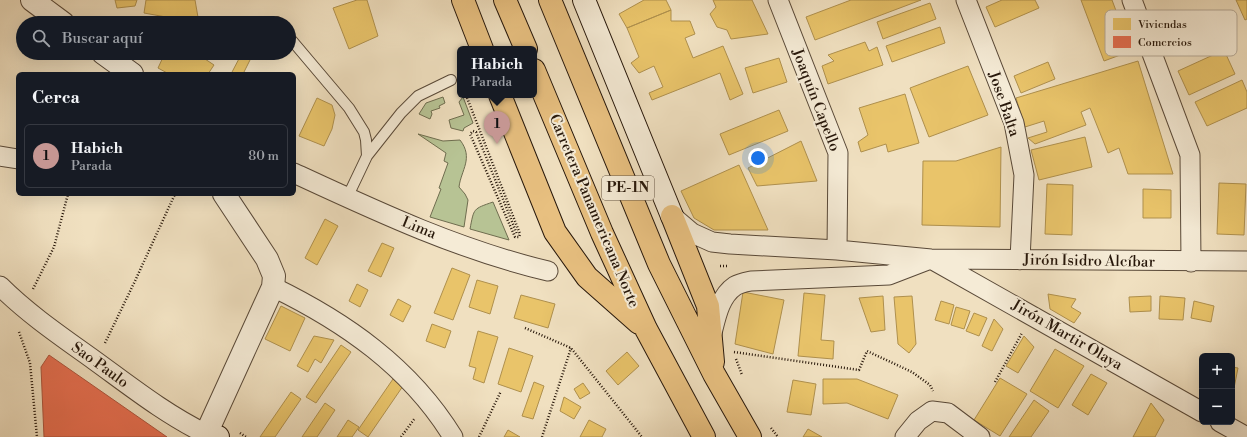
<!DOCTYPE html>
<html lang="es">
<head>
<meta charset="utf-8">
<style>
	:root { --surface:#171b24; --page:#242831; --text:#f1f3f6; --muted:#9ea1a6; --line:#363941; --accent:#c59692 }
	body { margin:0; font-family:"Libre Bodoni",serif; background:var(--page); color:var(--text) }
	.controls { position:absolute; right:12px; bottom:12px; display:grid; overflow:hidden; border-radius:6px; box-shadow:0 4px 16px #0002 }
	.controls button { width:36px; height:36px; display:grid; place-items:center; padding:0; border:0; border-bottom:1px solid var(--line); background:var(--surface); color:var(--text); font:20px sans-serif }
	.you { position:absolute; left:758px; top:158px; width:14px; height:14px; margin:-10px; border:3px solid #fff; border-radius:50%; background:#1a73e8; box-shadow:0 0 0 6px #1a73e833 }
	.badge { display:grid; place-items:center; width:26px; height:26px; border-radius:50%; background:var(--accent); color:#111; font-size:13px; font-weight:700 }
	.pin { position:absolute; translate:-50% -33px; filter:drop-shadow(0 1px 2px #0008) }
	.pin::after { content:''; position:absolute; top:21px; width:14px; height:12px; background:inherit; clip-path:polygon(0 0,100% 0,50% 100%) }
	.popup { position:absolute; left:457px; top:46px; width:80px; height:52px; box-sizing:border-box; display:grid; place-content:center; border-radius:6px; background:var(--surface); filter:drop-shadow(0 1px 3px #0005); font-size:13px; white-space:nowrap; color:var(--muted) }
	.popup b { font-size:15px; color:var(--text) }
	.popup::after { content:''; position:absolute; left:50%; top:100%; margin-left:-8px; border:8px solid transparent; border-top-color:var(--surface) }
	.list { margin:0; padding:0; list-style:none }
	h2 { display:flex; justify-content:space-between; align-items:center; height:52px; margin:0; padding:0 16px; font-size:17px }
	h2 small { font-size:13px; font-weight:400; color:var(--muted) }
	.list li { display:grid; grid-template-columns:26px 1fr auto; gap:12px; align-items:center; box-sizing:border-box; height:64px; margin:0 8px 8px; padding:0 8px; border:1px solid var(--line); border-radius:6px }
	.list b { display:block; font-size:15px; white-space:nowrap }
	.list p { margin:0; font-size:13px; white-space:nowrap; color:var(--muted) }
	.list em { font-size:13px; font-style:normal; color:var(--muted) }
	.icon { flex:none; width:22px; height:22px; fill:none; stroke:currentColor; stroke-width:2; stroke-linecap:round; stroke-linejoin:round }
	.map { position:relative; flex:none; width:1247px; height:437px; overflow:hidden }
	.search { position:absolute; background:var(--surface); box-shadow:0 4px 16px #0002; left:16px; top:16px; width:280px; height:44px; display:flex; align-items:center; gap:10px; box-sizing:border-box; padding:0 14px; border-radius:22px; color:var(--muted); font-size:15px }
	.panel { position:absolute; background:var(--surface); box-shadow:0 4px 16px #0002; left:16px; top:72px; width:280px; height:124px; border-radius:6px }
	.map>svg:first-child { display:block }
</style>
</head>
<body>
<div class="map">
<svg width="1247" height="437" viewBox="0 0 1247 437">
	<rect width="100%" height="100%" fill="#f0e0c0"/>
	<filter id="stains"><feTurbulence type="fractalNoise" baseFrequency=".005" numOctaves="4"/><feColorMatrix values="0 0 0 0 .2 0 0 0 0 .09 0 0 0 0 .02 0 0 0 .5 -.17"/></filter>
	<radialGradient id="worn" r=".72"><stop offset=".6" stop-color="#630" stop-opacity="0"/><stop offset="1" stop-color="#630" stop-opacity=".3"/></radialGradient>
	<path fill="#b7c394" stroke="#6f6d4f" d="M443,97L445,103L439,106L440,108L431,111L432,114L430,119L419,114L426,103Z
		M463,97L473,123L464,128L463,131L451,128L449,120L464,115L459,102Z
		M418,134L443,141L460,140C474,158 461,170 459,187L465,194L468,200L464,227L430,217L441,189L439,188L448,163L444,161L446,153Z
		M493,202L509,240L470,229C474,208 473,209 493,202Z"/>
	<path fill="#e9c46a" stroke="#af904d" d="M115,0H137L135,6L117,8Z
		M146,0H195L199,23L144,13Z
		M357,0H367L378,36L349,49L333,8Z
		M644,0H666L671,10L627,28L619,14Z
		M713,0H752L768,34L731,39L727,30L717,27L710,14L716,7Z
		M851,0H921L815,40L806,17Z
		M1002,0H1035L1039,8L995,27L986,7Z
		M1081,0H1112L1131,51L1104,61Z
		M1236,0H1247V19L1245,20Z
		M930,3L936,19L883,39L877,22Z
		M671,10V21H690L695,34L685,38L693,58L723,46L743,94L730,100L720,73L652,100L649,93L663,87L654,66L639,73L631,63L639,57L627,28Z
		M940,27L945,43L892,62L886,46Z
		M865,42L869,51L877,47L883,65L828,84L822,66L834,61L828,55Z
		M1224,50L1235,74L1189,95L1178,71Z
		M165,53H196L214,65L208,74H169L158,68Z
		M242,53H246L251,58L243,74H231Z
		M779,58L787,82L753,93L745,68Z
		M1138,61L1173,174H1128L1119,148L1108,153L1090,108L1081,112L1086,125L1035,144L1028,138L1047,132L1044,121L1025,127L1016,98Z
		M1048,62L1055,79L1021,93L1014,76Z
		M968,66L988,115L929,137L910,88Z
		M1242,80L1247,92V108L1207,126L1195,102Z
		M905,94L919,143L888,152L886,144L861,152L858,142L868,135L859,108Z
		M317,98L332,105L335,115L332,129L324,146L299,136Z
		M779,110L788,131L729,155L720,134Z
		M1085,137L1092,167L1039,180L1031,150Z
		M801,141L817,181L757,186L748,168Z
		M1001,147L1000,227L922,225L923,161H956Z
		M739,165L768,230H714L694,218L681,191Z
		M1219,183L1246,184L1244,235L1217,234Z
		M1047,184L1073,185L1072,235L1045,234Z
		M1143,189L1171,190V218H1143Z
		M325,219L338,226L317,265L305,258Z
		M382,243L394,248L381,277L368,271Z
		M452,268L470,275L453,320L434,313Z
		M477,280L498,286L490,314L469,307Z
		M357,284L368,290L360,307L349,301Z
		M743,292L784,300L773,354L735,344Z
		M804,293L825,295L821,340L834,341L833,359L798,356Z
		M1048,294L1076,299L1071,307L1081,313L1074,323L1050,309Z
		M521,295L555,304L548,328L514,318Z
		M883,296L885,330L871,332L859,298Z
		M912,296L916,344L909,353L898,344L894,297Z
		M1151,296V311L1130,312L1129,297Z
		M1160,296L1185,298L1183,320L1159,319Z
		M398,299L411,306L403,322L390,315Z
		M941,301L954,305L949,324L935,320Z
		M1194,301L1214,306L1211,322L1191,318Z
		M281,306L305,318L290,351L265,339Z
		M956,307L970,311L964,329L951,325Z
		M974,313L987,318L979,336L966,331Z
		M994,319L1003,329L992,351L982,346Z
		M432,324L451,331L445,348L426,341Z
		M478,331L498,337L484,383L473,379L476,368L469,366Z
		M314,336L334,340L321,363L315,359L308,372L297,366Z
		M1024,336L1034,347L1018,373L1006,366Z
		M341,345L351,352L316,403L306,397Z
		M509,348L533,356L521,392L498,384Z
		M1055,349L1084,366L1058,408L1030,391Z
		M627,352L639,366L618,385L606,371Z
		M1232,367L1238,368L1232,398Z
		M1091,374L1107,383L1088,415L1072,405Z
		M1000,378L1027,394L1000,436L974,420Z
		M393,379L403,386L368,437L358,430Z
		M823,379H857L898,395L888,419L847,403L823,404Z
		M793,380L816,384L811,415L787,412Z
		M534,382L544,386L533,419L522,416Z
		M583,383L590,393L580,399L574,389Z
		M291,392L301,399L275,437H260Z
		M564,397L581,407L574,419L560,411Z
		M1034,400L1049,411L1031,437H1009Z
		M325,403L335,410L317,437H302Z
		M1151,403L1164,420L1155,437H1133Z
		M348,420L359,427L352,437H337Z
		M589,420L606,429L602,437H580Z
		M808,429L822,437H803Z
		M508,430L520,437H504Z"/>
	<path fill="#e76f51" stroke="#ad553c" d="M49,355L167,437H44L41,367Z"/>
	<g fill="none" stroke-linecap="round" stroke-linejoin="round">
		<defs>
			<path id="service" d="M277,22V23
				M289,37L349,108L364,132L366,140L367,156L347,198
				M367,156L401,113L418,96L451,80"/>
			<path id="minor" d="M778,0L838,153L837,250
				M966,0L1014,123L1024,175L1020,260
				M1132,0L1190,155L1191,262
				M0,156L18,159
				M294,173C376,211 459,250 548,271
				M672,216L692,233L712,242L730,244L837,250L931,259L1247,261
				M933,260L1202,412
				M0,286C28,314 62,337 94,360C130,386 165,414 206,434
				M273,287C345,322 410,367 453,437
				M712,333C716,317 720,296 735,286C740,283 746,282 751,281L889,275L928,260
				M1220,422L1247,437
				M905,437L918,421L932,411L948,413L980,437"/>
			<path id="tertiary" d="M32,0L63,23
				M103,53L132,74
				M206,434L273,287L274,276L267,259L224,194"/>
			<path id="secondary" d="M584,0L672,216
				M204,437L206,434L218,437"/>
			<path id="motorway" d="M463,0L482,49
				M505,0L526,49
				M550,0L659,264L714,374L750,437
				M534,70L602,233L646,329L704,437
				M500,95L555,232L587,277L639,323
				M672,216L708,306L713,362"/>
		</defs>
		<use href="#service" stroke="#594938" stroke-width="12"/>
		<use href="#minor" stroke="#594938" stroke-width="21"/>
		<use href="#tertiary" stroke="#594938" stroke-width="24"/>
		<use href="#secondary" stroke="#27170a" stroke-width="24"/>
		<use href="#motorway" stroke="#27170a" stroke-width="24"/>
		<path stroke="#27170a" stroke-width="2.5" stroke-dasharray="1 2" stroke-linecap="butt" d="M466,95L520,234L519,237H515L470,134L473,131L476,132L517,234
			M720,266H727
			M33,289L54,247L68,194
			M525,328L571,348L642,437
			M19,332L30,363L37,437
			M105,343L135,281L175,194
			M734,352L859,370L867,351L912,372L930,385L933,391
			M736,359L742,375
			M995,382L1022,333
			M771,428L778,437
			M240,433L246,437
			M401,437L415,418
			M479,437L501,391
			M542,437L571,348"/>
		<use href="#service" stroke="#f5ebd6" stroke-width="10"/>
		<use href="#minor" stroke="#f5ebd6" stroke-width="19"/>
		<use href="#tertiary" stroke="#f5ebd6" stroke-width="22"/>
		<use href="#secondary" stroke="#f5ebd6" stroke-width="22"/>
		<use href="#motorway" stroke="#e8c080" stroke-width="22"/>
	</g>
	<g text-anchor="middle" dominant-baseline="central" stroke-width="4" stroke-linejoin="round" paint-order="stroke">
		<rect fill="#f5ebd6" stroke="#655747" stroke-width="1" x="602" y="176" width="52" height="24" rx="3"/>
		<g font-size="14" font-weight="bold" fill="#27170a">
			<text x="628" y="188">PE-1N</text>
		</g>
		<g font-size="15" fill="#27170a" stroke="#f5ebd6">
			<text transform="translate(816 100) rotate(69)">Joaquín Capello</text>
			<text transform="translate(1004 104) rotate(71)">Jose Balta</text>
			<text transform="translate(594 211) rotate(67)">Carretera Panamericana Norte</text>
			<text transform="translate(419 228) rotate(22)">Lima</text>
			<text transform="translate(1089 261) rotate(1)">Jirón Isidro Alcíbar</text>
			<text transform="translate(1067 335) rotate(30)">Jirón Martir Olaya</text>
			<text transform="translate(100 365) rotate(36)">Sao Paulo</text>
		</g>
	</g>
	<rect x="1105" y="10" width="132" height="46" rx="6" fill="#f5ebd6" stroke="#b7ab99" stroke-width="1"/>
	<rect x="1113" y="18" width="18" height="12" fill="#e9c46a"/>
	<rect x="1113" y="36" width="18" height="12" fill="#e76f51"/>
	<g font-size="11" fill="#27170a">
		<text x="1138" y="28">Viviendas</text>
		<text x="1138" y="46">Comercios</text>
	</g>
	<rect width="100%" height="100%" filter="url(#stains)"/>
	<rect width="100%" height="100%" fill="url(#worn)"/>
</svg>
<div class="controls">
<button>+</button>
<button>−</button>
</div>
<div class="you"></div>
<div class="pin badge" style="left:497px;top:144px">1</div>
<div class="popup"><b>Habich</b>Parada</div>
<div class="search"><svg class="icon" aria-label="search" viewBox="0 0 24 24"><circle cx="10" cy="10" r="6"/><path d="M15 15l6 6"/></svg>Buscar aquí</div>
<section class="panel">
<h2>Cerca<small></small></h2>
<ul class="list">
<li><span class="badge">1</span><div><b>Habich</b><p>Parada</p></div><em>80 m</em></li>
</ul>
</section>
</div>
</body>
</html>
